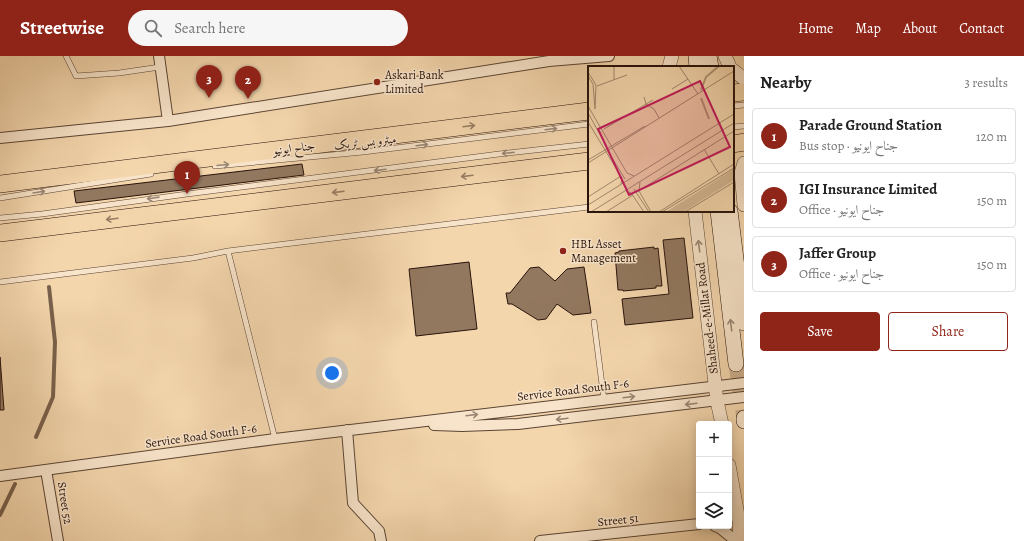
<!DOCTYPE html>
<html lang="en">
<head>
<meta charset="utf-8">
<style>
	:root { --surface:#fff; --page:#f6f6f6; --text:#222; --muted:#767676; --line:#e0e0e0; --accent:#8f2418 }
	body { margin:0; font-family:Alegreya,Amiri,serif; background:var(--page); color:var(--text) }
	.controls { position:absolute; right:12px; bottom:12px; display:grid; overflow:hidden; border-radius:4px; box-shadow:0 2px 10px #0003 }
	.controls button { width:36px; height:36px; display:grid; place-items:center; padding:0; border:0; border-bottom:1px solid var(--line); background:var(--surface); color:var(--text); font:20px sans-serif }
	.you { position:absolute; left:332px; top:317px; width:14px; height:14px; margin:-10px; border:3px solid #fff; border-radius:50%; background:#1a73e8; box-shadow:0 0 0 6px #1a73e833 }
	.badge { display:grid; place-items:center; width:26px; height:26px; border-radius:50%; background:var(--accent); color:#fff; font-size:13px; font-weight:700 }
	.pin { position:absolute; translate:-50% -33px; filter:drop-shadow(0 1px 2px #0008) }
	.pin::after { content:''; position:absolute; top:21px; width:14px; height:12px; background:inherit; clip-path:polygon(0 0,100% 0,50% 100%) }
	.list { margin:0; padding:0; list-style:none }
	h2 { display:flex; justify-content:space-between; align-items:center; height:52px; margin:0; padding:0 16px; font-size:17px }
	h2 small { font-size:13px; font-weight:400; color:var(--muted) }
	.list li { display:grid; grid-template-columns:26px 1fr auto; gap:12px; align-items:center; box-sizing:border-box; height:56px; margin:0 8px 8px; padding:0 8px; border:1px solid var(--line); border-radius:4px }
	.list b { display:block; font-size:15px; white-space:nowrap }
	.list p { margin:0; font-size:13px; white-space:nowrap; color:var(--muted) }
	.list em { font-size:13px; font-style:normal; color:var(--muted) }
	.actions { display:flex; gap:8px; padding:12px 16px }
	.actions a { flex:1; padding:9px 0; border:1px solid var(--accent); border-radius:4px; text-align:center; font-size:14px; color:var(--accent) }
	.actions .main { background:var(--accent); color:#fff }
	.icon { flex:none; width:22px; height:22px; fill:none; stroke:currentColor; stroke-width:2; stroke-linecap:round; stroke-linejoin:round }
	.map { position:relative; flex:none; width:744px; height:485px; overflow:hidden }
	header { display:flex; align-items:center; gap:24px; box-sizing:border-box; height:56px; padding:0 20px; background:var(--accent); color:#fff }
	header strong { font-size:19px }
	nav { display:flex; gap:22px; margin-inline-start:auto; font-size:14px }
	.search { width:280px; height:36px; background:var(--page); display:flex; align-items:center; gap:10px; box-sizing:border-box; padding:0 14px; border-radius:22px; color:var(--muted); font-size:15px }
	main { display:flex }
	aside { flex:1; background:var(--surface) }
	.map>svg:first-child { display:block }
</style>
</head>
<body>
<header>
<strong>Streetwise</strong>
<div class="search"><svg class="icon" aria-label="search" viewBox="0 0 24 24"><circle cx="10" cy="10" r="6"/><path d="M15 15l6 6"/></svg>Search here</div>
<nav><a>Home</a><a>Map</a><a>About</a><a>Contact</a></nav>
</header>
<main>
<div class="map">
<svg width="744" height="485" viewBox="0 0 744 485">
	<rect width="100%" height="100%" fill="#f4d6ad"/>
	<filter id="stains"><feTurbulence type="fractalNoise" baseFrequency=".005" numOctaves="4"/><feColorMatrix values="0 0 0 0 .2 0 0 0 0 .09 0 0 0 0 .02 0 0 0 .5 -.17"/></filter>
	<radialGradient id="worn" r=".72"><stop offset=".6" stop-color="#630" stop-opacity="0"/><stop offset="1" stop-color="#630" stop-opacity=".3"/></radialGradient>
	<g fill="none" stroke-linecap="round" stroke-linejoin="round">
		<path stroke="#79604b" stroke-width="4" d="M36,381L53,341L55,286L49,231
			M0,459L15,428"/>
	</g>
	<path fill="#92785f" stroke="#28130b" d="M302,108L304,119L76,147L74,135Z
		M684,182L693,262L625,269L622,243L669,238L663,184Z
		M654,191V193L658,192L662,230H656V232L623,235V234H618L615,197L619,196V195Z
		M469,206L477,273L416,280L409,213Z
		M539,211L555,225L567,213L584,211L591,257L573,259L557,248L546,263L538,264L512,248H508L506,237H510L530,212Z
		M0,301L4,354H0Z"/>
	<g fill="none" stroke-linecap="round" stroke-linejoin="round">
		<path stroke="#cbaf8d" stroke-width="15" stroke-dasharray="15 8" stroke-linecap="butt" d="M736,308L744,362"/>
		<defs>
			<path id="service" d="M66,0L76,20L119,17L160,11
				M733,50L744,49
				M733,71L744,70
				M215,110L363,96L589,68
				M0,142L151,118
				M0,162L42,158L187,138L499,98L589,88
				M228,195L275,383
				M0,226L193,202L228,195L589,151
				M594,266L604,344"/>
			<path id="minor" d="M159,0L168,65
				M0,82L168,65L549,5L609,0
				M434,369L462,370L518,368L744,341
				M347,374L353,447L379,475L381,485
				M46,414L58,485
				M0,420L275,383L744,327
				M715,470L720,472L736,485
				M540,485L699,468"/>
			<path id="tertiary" d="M725,0L730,11
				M669,11L672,0
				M733,14L744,23
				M744,107L741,117L744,149
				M695,155L717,345L722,368
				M729,409L739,465L740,485"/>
			<path id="secondary" d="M696,0L697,11
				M709,0L711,11
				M718,155L736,308
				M730,155L744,267
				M744,362V365"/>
			<path id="primary" d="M733,37L744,36
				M733,88L744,86
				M0,128L589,55
				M0,177L589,105"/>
		</defs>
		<use href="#service" stroke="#5b4434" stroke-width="6"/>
		<use href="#minor" stroke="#5b4434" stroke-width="12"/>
		<use href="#tertiary" stroke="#5b4434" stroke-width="14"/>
		<use href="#secondary" stroke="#28130b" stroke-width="16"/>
		<use href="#primary" stroke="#28130b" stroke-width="18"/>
		<use href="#service" stroke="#f8e4ca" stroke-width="5"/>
		<use href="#minor" stroke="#f8e4ca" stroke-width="10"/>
		<use href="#tertiary" stroke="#f8e4ca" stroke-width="13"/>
		<use href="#secondary" stroke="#f8e4ca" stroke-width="15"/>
		<use href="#primary" stroke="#f4d6ad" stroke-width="17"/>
	</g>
	<defs><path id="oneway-shaft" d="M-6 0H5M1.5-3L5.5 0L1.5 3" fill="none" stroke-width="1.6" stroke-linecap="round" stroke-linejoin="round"/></defs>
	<g stroke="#987e64">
		<use href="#oneway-shaft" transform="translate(469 70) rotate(-7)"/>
		<use href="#oneway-shaft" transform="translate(467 120) rotate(173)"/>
		<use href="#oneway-shaft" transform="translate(338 136) rotate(173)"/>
		<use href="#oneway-shaft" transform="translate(112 163) rotate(173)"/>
	</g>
	<g stroke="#9a8674">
		<use href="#oneway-shaft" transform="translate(551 73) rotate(-7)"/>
		<use href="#oneway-shaft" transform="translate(422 89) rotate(-7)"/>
		<use href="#oneway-shaft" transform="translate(508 97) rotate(174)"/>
		<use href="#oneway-shaft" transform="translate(223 109) rotate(-5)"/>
		<use href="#oneway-shaft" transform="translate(380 114) rotate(173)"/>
		<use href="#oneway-shaft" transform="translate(39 136) rotate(-9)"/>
		<use href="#oneway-shaft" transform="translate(153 142) rotate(172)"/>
		<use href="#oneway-shaft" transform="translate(699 190) rotate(-97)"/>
		<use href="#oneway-shaft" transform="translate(731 269) rotate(-97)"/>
		<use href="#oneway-shaft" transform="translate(629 341) rotate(-7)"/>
		<use href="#oneway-shaft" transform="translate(691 348) rotate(173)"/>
		<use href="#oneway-shaft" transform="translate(472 359) rotate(-7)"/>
		<use href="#oneway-shaft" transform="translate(562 363) rotate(173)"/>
	</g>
	<g fill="#8f2418" stroke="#f8e4ca" stroke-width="1.5">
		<circle cx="377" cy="26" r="4"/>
		<circle cx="563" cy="195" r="4"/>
	</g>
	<g text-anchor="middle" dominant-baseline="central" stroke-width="3" stroke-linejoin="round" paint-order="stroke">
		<g font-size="12" fill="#28130b" stroke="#f8e4ca" text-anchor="start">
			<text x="385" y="19">Askari Bank<tspan x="385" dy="14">Limited</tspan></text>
			<text x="571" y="188">HBL Asset<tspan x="571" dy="14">Management</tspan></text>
		</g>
		<g font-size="12" fill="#28130b" stroke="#f8e4ca">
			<text transform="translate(365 86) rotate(-6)">میٹرو بس ٹریک</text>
			<text transform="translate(294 92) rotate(-7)">جناح ایونیو</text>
			<text transform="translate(707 262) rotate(-97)">Shaheed-e-Millat Road</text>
			<text transform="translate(573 334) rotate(-7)">Service Road South F-6</text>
			<text transform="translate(201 380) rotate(-8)">Service Road South F-6</text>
			<text transform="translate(65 447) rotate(81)">Street 52</text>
			<text transform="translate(618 464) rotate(-6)">Street 51</text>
		</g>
	</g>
	<g transform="translate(588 10)">
		<rect width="146" height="146" fill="#f4d6ad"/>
		<path d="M146,103V114L95,146H78Z" fill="#d1b591"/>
		<path fill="none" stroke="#af9476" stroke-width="2" d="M113,24L118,11L131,0M113,32L121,53"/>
		<path fill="none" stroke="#a2886c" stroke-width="1" d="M26,0V14M91,0L110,28M0,6L8,19L7,43L5,18L0,10M9,20L39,9M84,23L100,13M56,31L58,38L66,43L71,52M0,40L39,107L46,110M0,47L18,79M0,56L34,112L33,118M16,63L65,34M116,83L131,108M21,87L37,113M0,94L57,60M0,97L146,5M52,116L51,125L63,146M57,121L146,65M46,123L61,146M38,125L43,127L56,146M0,131L33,110M0,139L146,48M3,146L146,57M18,146L45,129M71,146L146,98M74,146L146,102M97,146L146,116"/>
		<path fill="#c2185b" fill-opacity="0.15" stroke="#c2185b" stroke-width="2" d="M112,15L142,81L41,129L10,63Z"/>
		<rect width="146" height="146" fill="none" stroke="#28130b" stroke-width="2"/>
	</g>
	<rect width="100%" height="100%" filter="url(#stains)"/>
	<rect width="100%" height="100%" fill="url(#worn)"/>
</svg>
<div class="controls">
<button>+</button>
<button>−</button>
<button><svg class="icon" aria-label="layers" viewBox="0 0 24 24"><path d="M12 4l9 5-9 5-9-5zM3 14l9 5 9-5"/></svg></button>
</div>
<div class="you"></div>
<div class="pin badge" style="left:187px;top:138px">1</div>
<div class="pin badge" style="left:248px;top:43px">2</div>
<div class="pin badge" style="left:209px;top:42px">3</div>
</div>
<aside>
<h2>Nearby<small>3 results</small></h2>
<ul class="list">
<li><span class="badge">1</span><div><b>Parade Ground Station</b><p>Bus stop · جناح ایونیو</p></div><em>120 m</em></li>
<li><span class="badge">2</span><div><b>IGI Insurance Limited</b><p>Office · جناح ایونیو</p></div><em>150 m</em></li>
<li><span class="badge">3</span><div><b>Jaffer Group</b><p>Office · جناح ایونیو</p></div><em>150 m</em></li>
</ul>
<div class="actions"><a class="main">Save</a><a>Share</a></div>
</aside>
</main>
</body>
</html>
